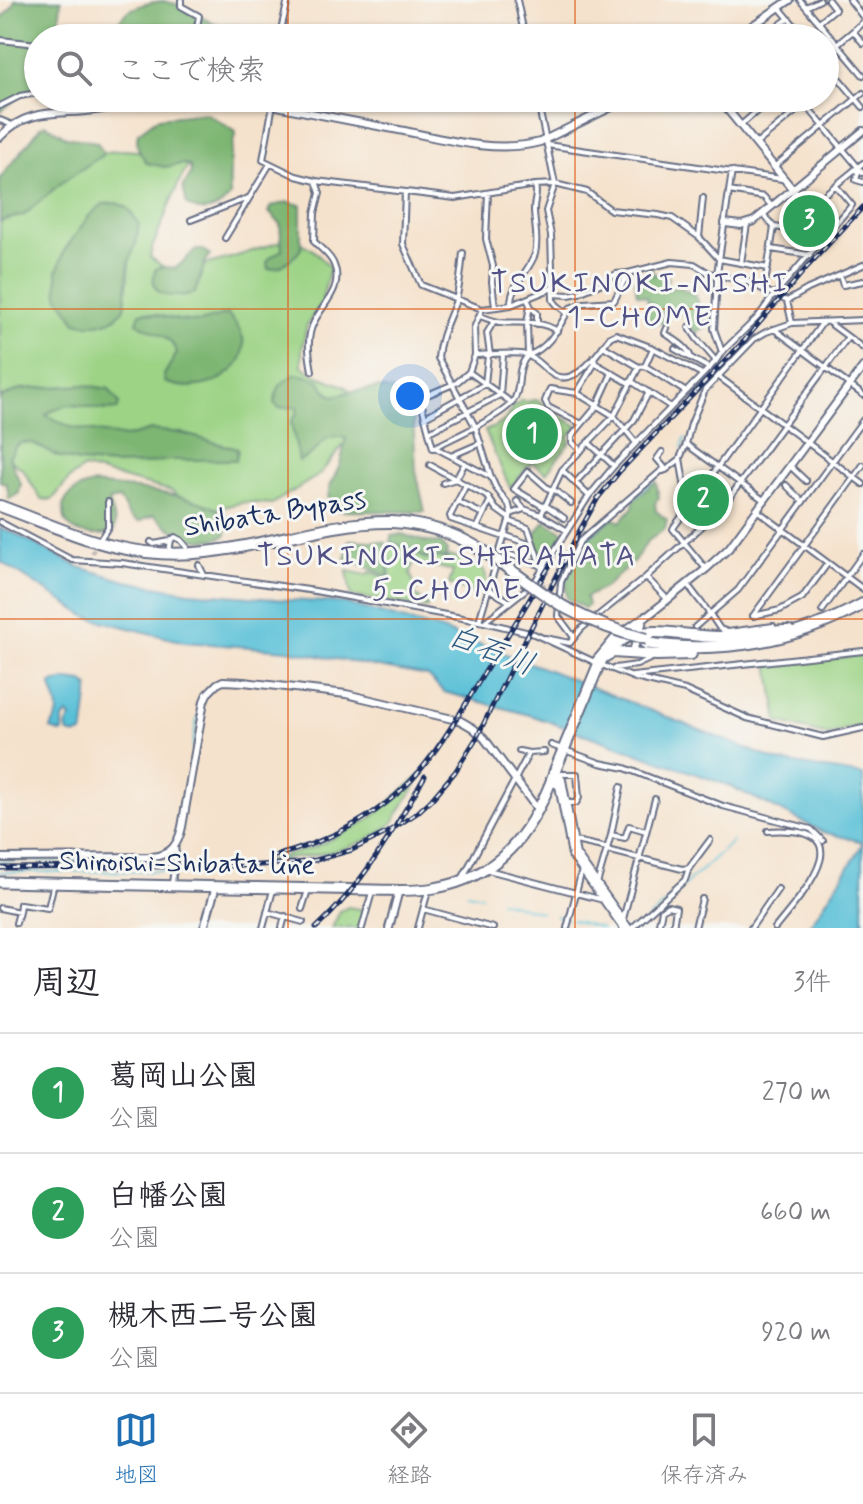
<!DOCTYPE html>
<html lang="ja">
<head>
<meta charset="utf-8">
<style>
	:root { --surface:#fff; --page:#f7f7f7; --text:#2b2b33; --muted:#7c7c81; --line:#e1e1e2; --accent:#1f6fb2 }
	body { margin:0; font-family:Mynerve,"Klee One",sans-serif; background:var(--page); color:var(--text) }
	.you { position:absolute; left:410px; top:396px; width:28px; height:28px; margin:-20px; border:6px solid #fff; border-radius:50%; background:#1a73e8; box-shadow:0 0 0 12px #1a73e833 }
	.badge { display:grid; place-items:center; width:52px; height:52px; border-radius:50%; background:var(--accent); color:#fff; font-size:26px; font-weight:700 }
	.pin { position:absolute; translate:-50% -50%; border:4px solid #fff; box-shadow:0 2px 8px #0006 }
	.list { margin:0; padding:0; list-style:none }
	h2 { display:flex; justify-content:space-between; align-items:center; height:104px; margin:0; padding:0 32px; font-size:34px }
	h2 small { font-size:26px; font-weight:400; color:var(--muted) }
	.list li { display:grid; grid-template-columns:52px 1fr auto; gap:24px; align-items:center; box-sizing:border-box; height:120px; padding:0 32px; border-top:2px solid var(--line) }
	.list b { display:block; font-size:30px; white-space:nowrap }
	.list p { margin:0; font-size:26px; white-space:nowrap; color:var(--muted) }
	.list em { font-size:26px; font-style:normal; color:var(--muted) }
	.icon { flex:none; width:44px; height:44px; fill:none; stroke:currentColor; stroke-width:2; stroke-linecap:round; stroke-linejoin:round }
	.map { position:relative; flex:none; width:863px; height:928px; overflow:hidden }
	.search { position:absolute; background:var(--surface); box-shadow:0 2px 6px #0004; left:24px; right:24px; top:24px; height:88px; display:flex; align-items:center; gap:20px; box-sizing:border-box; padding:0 28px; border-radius:44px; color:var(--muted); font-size:30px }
	.sheet { height:464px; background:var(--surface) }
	nav { display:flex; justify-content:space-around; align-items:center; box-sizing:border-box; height:112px; border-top:2px solid var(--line); background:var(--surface); font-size:22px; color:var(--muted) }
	nav a { display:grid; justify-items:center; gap:4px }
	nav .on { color:var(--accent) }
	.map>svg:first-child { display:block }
</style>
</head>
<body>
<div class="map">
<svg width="863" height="928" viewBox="0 0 863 928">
	<rect width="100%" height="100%" fill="#f6f6f2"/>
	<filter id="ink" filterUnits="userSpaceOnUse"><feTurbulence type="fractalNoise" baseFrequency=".0125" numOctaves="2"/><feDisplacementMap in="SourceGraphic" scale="16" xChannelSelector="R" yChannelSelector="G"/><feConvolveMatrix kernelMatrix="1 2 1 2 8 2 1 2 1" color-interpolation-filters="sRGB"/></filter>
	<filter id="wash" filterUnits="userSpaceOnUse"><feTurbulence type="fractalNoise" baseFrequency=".006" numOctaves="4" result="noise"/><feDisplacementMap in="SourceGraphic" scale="32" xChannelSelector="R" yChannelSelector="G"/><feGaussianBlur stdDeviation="1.8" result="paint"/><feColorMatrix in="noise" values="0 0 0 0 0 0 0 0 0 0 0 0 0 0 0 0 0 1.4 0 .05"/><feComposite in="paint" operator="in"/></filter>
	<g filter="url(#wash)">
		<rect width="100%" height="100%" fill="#f5e2cc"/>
		<path fill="#9cd385" stroke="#5c8172" stroke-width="2" d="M124,150L193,156L178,184L152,248L150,257L172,273L231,258L292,238L312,249L330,267L321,304L307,325L302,349V366L318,376L345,386L365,406L360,425L319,475L272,504L245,502L211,510L185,505L172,491L84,468L70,478L52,500L41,499L23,470L0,452V223L15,207L90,154Z
			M521,400L527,402L534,400L539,401L549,410L578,426L569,436L570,442L546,473L532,462L510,488L485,431C496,426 509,422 511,409L515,404L517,405Z
			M391,545L401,546L427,560L441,557L446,561L449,556C468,561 492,563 485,588L474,594L449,584L453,571L438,567L413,564L410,574L417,590L412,593L428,605L427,608L351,596L347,571L367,575L370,572L390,579L388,548Z
			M863,655V724L827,735L778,722L769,665Z
			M423,773L392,824C356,853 306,857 262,862L315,847L369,820Z
			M348,907L365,910L361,928H332L340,911Z"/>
		<path fill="#7db572" stroke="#4c7268" stroke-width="2" d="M15,0H61L58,38H38V85L23,93L0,112V20L13,6Z
			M163,1L176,4L214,24L262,28L266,32V38H120L115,34C117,10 143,3 163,1Z
			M206,113L236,132C229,152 229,175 230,196C219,211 203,215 187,205L183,186C188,179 194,173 189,165L182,164L165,167L147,163C139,152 135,147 138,133L158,118Z
			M45,124L66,137L97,142L104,154L61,183L24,215L0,221V178L41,127Z
			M288,202L301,205V249L296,255L280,267L268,269L267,262L271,257L282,250L280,224L269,212L272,206Z
			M117,203L128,208L139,224L136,243L129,263L125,305C118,324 93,327 76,322L58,296L57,272L64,251L89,216L103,204Z
			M196,250H203L210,255L205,263L195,293C175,298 147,300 155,270L159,267L176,268Z
			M652,268L653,275L662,272L668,277L665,287L674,288L680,286L684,290L694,293C698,299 697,306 700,312C703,319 707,318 708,325L696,333C686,322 682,299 661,314L664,323H651L647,316L649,306H653V303H648L647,297L637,294L635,280Z
			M145,312L179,320L200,322L227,314C275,359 209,401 165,382L164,375L177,353C167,330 151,334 137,322L140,313Z
			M296,374C304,376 314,376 320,382C325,388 326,392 333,396L354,391L380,388L399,392L407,398L413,414L416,471L425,512L339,511L328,497L330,486L340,465L346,438C322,433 327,442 311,454C308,457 303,459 299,461L291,422L297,413V407L279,408L274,403C278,385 280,383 296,374Z
			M84,385L109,389L119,403L118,409C90,414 75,394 46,415L70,427L126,437L151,430L181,433L238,449L236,460H169L145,464L115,465L78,462L57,456L32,443H21L15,447L9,457L21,484L19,493L9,499L7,484L0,481V398L21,389Z
			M656,481L659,498L655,503L656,511L667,520L665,529L648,541L633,562L604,588L586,597L588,605L584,608L567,598L565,580L583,543L613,518L620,522L633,507L634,500Z
			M93,484C122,487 211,495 228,518V526L225,536C195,547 176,535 154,515L139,522C127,518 126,508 119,499L109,501L115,522L114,531C100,538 72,537 65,519C64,515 64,510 63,506C69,492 79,487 93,484Z
			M545,521L564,532L546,563L541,561L533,537Z
			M402,534L426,542L441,543L447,551L446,558C438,556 436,558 429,558C422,558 416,552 410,548L408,549L391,542V536Z
			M349,540L386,542L389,577L346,558Z"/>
		<path fill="#59c0d7" stroke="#3a789a" stroke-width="2" d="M0,528L12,532L79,567L126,581L189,592L288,600L344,603L384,614L442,630L551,671L778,761L863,775V928H808L856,856L863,842L823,832L730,786L533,716L444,692L427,676L287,650L184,642L87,617L0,561Z
			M67,680L83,682L89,687L84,729L82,733L77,735L68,733C64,727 68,723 71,717L67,714L63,719V732L61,733L51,729C52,724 55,721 57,717C61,705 51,693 51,683Z"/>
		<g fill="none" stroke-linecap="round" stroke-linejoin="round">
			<path stroke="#59c0d7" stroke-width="2" d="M682,448L685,438
				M584,540L652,481
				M563,584L579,548
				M192,749L198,715
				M176,838L186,789
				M0,861H151
				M0,872L171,871
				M467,893L482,896
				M500,901L541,912
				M556,916L567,919
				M572,920L602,928
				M638,928L733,841"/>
		</g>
	</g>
	<g filter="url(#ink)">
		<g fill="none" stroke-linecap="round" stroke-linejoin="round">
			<path stroke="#c9beb6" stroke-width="4" stroke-dasharray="4 2" stroke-linecap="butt" d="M92,553L98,544
				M536,586L558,583"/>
			<defs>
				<path id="minor" d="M181,0V6L199,16L195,38
					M517,0L525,38
					M800,0L863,75
					M850,0L863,17
					M779,7L805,38
					M806,7L820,0
					M819,22L835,9L828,0
					M863,22L853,31L863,43
					M279,38L288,0
					M761,38L788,19
					M0,40L38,44
					M825,54L853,31
					M825,62L863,107
					M825,87L838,77
					M537,98L555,184L546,211L551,235L553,300L557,305L567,313
					M747,98L757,111
					M800,98L863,173
					M273,104L263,160L296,176L316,181L455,198L535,185L555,184L587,192L611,210L658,215L672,218L699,237L719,259L768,268
					M0,106L20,96L38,93
					M0,120L12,125
					M741,125L772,98
					M756,144L812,98
					M547,145L782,179
					M774,167L863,93
					M856,169L858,173L856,180L863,182
					M729,191L764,197L772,207
					M405,192L403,244L421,285L482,309L511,305L553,288
					M488,193L486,239L493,266L492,282L495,307
					M763,214L774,227L826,234
					M191,220L248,198
					M783,228L863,163
					M699,237L703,198
					M225,238L270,164
					M771,249L810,255
					M463,253C461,269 460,288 455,303C448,322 439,338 438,358L475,426L491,477L496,488L509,505L511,514L479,621
					M741,263L747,224
					M840,276L843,285L863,281
					M764,290L774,227
					M553,294L569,295L579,293L602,283L616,274L628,273L672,262L694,264L709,273L748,282L787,301L792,323
					M527,299L530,305L527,323L528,355
					M787,301L808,289L863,265
					M511,305C510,285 529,272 535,254C539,238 534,225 534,209C534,199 538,196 535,185
					M530,306L537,313V324
					M482,309L474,328L475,355L469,372L456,383L420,398L433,448C452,438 508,414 515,398C522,382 515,370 528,355C549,349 560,325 570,308L584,303L614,301L628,273
					M480,316C486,318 492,321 499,322C518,324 539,319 557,331
					M828,322L863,348
					M689,327L697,339L716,361
					M667,328L665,333C674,340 688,346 691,358
					M774,329L863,395
					M603,346L639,367
					M675,349L709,368
					M722,352L714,329L717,280L715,275L717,274L732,171
					M476,355C488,355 517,351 526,355C536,358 543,368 552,374C575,389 598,353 610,337L616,334L653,348L702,374
					M490,355L487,333L494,321
					M595,363L629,383
					M645,366L686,392
					M312,371C309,355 306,337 314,322C322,305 344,288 334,265C331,255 320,249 314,241L315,213L320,193L316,181
					M469,372L512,403
					M719,377L863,484
					M631,381L671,407
					M577,393L595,363L594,357
					M425,417L485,384L488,355
					M582,424L548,407L545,401L550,389L577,393L614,416L636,443
					M429,432L500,395L503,355
					M588,442L614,466
					M686,444L765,501
					M434,447L491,477
					M581,451L572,442V436L597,406L612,373
					M662,452L657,459L664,467L663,471
					M451,456L481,443
					M430,465L488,497L496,509L510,519
					M790,466L806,481
					M562,470L589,496
					M443,483L456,479L465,463
					M575,483L634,420L649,392
					M466,485L450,516L451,519L504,537
					M786,485L803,502
					M553,489L571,503
					M517,501L524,509
					M458,502L483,514
					M545,505L564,518
					M544,507L514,489L528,471L551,491
					M688,507L680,458L686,444L691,424L705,390L754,339L766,332L792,323L863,320
					M758,511L863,589
					M511,514L524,509L541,515L566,530
					M541,515L562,470L614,416L639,367L645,366L653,348
					M509,521L528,528L541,566
					M0,522L72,560L122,563L315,591L484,622L534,634L599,664L635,678L685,690L747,718L823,737L863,728
					M477,528L490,501
					M504,535L534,546
					M101,538L108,527V502
					M151,542L154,544L170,541
					M499,551L543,566
					M169,552L171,540L175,537L181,540L187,547
					M199,565L204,575
					M706,569L673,529L674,527L823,322
					M646,577L668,600
					M687,584L710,614L738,590L863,420
					M489,589L510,602
					M822,611L863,554
					M753,616L863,465
					M753,616L780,610L802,598L828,563
					M484,622L534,583L589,496L614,466L716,361L722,352L758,317L774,295L852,205L836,186
					M695,627L710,614L720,629L728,632L773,626
					M573,636L558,616L561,582L580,541L661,471L666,470L679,460
					M545,638L570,643L581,629L646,577L721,509L848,337
					M594,661L614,637L645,615
					M615,668L637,665L652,658
					M633,676L863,651
					M551,745L600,763L625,768L723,806L811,829L823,841
					M519,751L529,753
					M560,774H577L579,798L576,803H567
					M768,831C863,825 809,887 775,928
					M611,835L625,838L629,826L646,831
					M575,841L607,848
					M607,850L682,869L689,868
					M488,870L603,900
					M462,879L529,753L544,752
					M172,883L176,854L175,846
					M597,884L611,835L621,787
					M0,908L19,912L16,923
					M302,909L308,890
					M423,909L493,928
					M19,912L20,904L48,908L54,883
					M267,912L303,922
					M623,919L655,799
					M263,928L273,890
					M282,928L285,916
					M362,928L372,892
					M418,928L428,891
					M567,928L582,870
					M632,928L685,880L689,868L710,840
					M658,928L662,910L668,906L676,908L673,928
					M695,928L702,899
					M751,928L778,889"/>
				<path id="tertiary" d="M734,38L790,0
					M240,98C293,110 346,120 399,130C444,139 495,154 540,142L630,98
					M718,98L808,208
					M0,137C27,107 59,115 95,110C122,107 149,101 177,98
					M725,223L741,225L754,221L863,131
					M625,634L706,569L729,548L863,367
					M632,654L644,618
					M0,858L152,857C171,855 178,845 182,827L204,701L207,694L217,684L223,681L244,682L346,694L461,721L473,728L484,738L538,810
					M204,928L216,886
					M389,928L399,890"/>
				<path id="primary" d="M0,882L373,890C393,890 415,892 435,888C498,877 530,835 552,779"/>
				<path id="trunk" d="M0,506C74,533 123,561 206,552C269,546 328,521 392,522
					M645,643C721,655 796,641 863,604
					M604,657L613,652L657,655L691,654
					M560,780L574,855L626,928
					M561,785L552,779L556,768L599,664C626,614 676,638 721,637C744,637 767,630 789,631"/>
			</defs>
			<use href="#minor" stroke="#676e84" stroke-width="8"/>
			<use href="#tertiary" stroke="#676e84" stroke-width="10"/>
			<use href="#primary" stroke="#676e84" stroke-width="13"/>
			<use href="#trunk" stroke="#676e84" stroke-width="14"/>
			<use href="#minor" stroke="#fff" stroke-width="4"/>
			<use href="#tertiary" stroke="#fff" stroke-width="6"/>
			<use href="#primary" stroke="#fff" stroke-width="9"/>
			<use href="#trunk" stroke="#fff" stroke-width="10"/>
			<defs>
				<path id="rail" d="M271,857C330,842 389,812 426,763C448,735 465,705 483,675C507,637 530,599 553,560
					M0,868L241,866L297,863L316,860L352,850L386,833L417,813L431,800L455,772L477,737L576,537L598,498L620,471L744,341L808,266L863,207
					M316,928C362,886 394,830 425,776"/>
			</defs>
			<use href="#rail" stroke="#1b2f5e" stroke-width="5"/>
			<use href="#rail" stroke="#f6f6f2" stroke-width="2" stroke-dasharray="6" stroke-linecap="butt"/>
			<defs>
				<path id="trunk-bridge" d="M392,522C474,527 502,570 566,608C592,622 618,632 647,639"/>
			</defs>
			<use href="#trunk-bridge" stroke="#676e84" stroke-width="14" stroke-linecap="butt"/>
			<use href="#trunk-bridge" stroke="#fff" stroke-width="10"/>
		</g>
	</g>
	<path fill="none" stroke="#de5710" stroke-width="2" stroke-opacity="0.55" d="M288,0V38M575,0V38M288,98V928M575,98V928M0,309H863M0,619H863"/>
	<g text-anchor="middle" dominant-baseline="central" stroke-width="6" stroke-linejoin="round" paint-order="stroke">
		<g font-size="28" fill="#1b2f5e" stroke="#f6f6f2">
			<text transform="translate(275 514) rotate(-9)">Shibata Bypass</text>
			<text transform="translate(187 864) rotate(1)">Shiroishi-Shibata line</text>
		</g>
		<g font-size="30" letter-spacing="2" fill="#535287" stroke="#f6f6f2">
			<text x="640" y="283">TSUKINOKI-NISHI<tspan x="640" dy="34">1-CHOME</tspan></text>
			<text x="447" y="556">TSUKINOKI-SHIRAHATA<tspan x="447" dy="34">5-CHOME</tspan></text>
		</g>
		<g font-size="30" font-style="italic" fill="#2e5a82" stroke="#f6f6f2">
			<text transform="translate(491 651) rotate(21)">白石川</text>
		</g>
	</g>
</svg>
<div class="you"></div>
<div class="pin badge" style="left:532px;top:434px;background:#2e9e5b">1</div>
<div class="pin badge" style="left:703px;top:500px;background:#2e9e5b">2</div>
<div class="pin badge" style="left:809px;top:221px;background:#2e9e5b">3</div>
<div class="search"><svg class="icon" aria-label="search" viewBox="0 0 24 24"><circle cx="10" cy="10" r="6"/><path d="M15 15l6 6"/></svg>ここで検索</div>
</div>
<section class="sheet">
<h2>周辺<small>3件</small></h2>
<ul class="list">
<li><span class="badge" style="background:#2e9e5b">1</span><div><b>葛岡山公園</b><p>公園</p></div><em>270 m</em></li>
<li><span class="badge" style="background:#2e9e5b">2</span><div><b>白幡公園</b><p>公園</p></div><em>660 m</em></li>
<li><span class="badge" style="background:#2e9e5b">3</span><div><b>槻木西二号公園</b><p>公園</p></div><em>920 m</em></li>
</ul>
</section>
<nav>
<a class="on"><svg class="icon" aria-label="map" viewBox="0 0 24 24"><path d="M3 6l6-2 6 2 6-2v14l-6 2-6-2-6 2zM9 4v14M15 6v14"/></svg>地図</a>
<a><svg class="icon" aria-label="directions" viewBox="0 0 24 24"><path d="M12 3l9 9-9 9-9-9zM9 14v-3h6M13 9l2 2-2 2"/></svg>経路</a>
<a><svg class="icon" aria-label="saved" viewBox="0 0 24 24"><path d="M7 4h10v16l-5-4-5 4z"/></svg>保存済み</a>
</nav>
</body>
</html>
